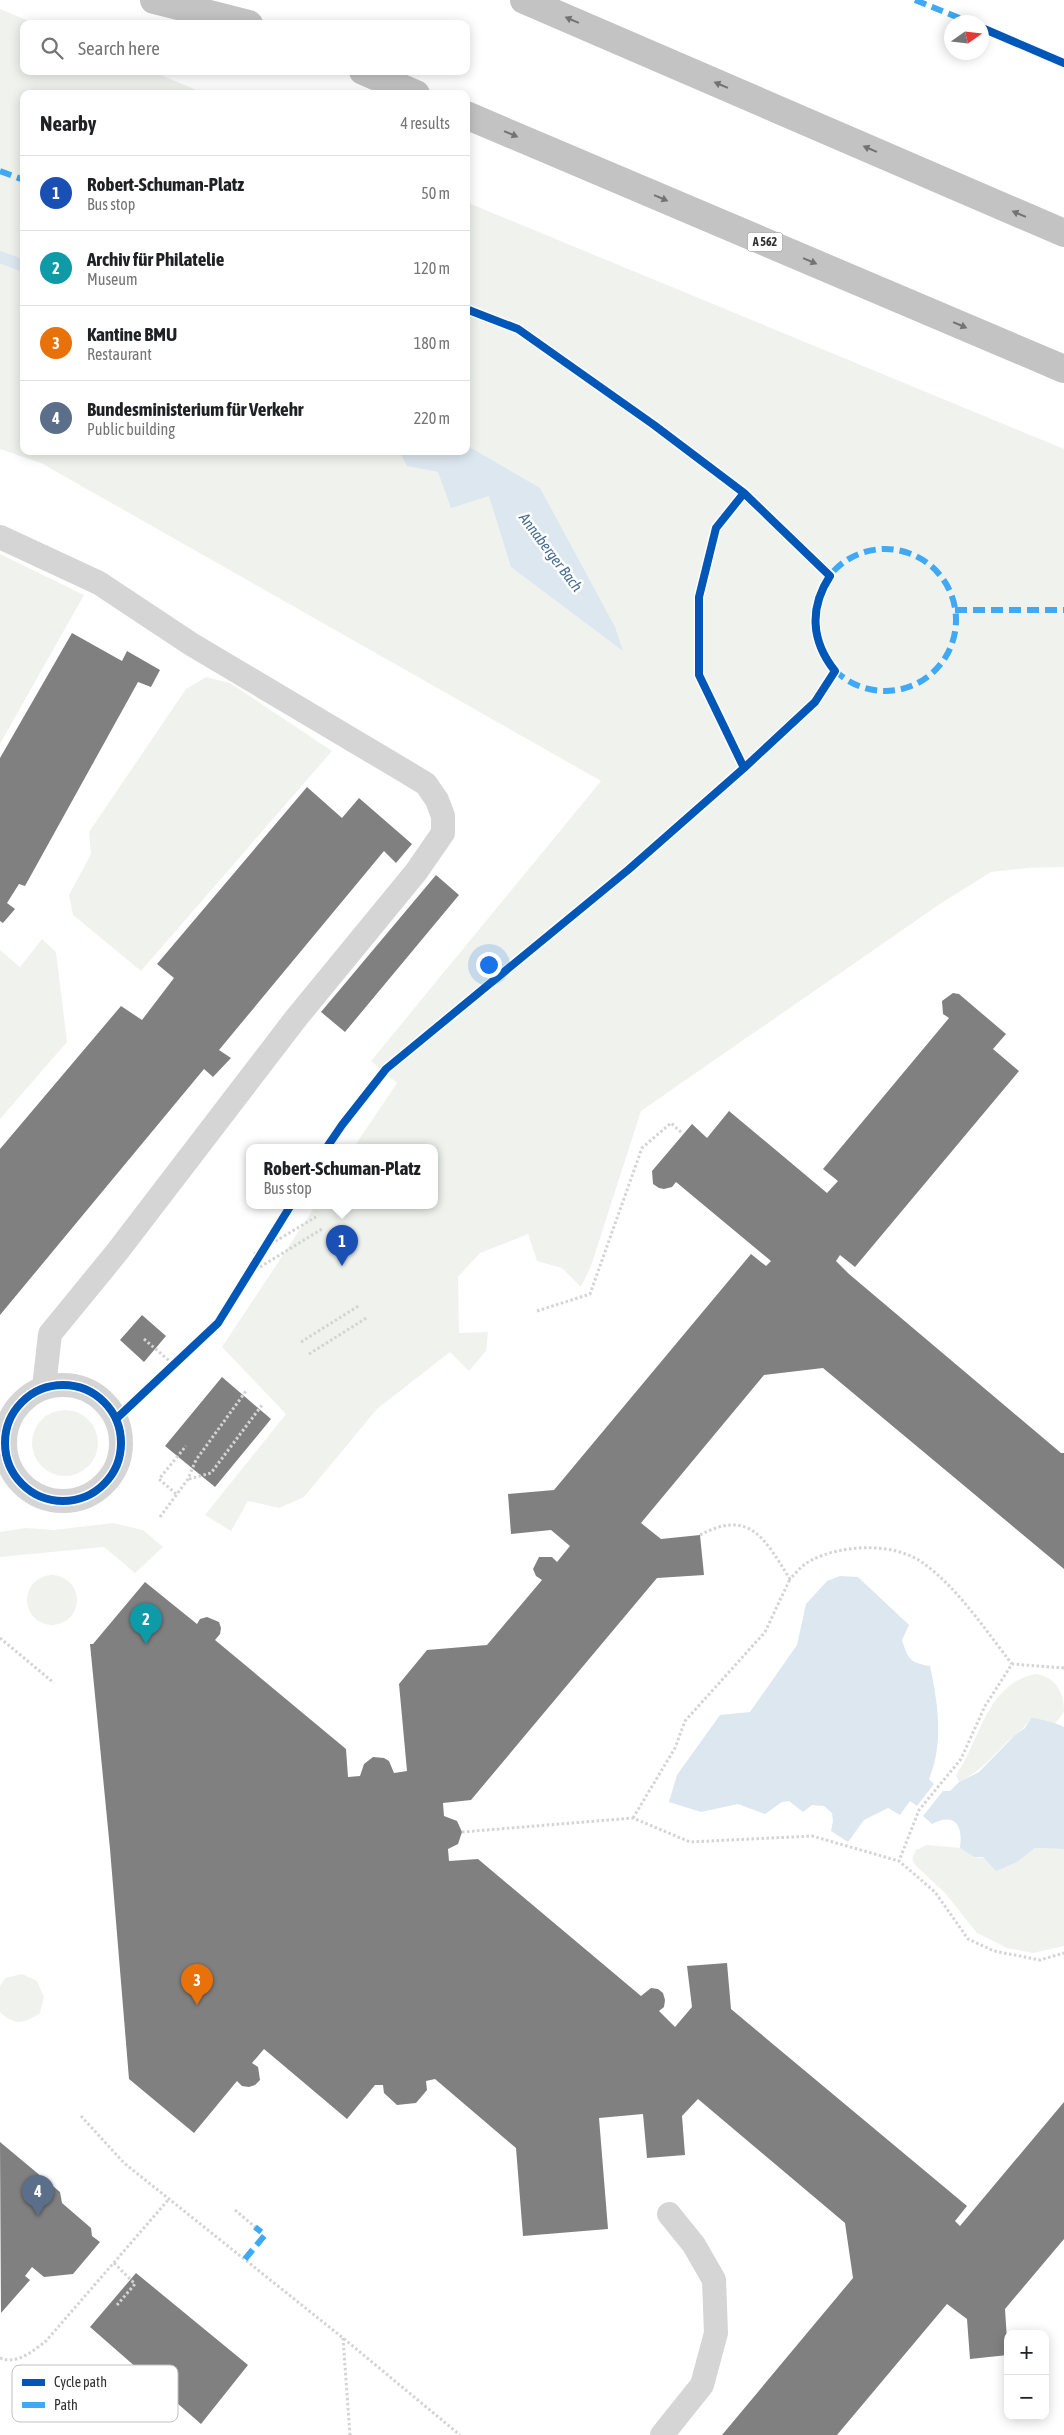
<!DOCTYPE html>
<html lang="en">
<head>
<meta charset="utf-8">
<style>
	:root { --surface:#fff; --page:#f6f6f6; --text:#202124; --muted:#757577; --line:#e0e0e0; --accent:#2563eb }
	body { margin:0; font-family:"Asap Condensed",sans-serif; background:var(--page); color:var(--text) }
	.controls { position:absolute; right:15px; bottom:15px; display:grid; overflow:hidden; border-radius:10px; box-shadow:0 2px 12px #0003 }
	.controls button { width:45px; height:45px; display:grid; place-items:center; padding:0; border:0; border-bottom:1px solid var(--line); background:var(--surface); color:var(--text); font:25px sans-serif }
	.compass { position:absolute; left:944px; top:15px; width:45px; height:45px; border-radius:50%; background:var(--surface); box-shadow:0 2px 12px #0003; rotate:76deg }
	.you { position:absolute; left:488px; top:964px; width:18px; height:18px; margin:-12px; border:4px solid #fff; border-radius:50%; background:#1a73e8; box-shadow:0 0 0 8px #1a73e833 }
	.badge { display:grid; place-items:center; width:32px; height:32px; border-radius:50%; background:var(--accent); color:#fff; font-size:16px; font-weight:700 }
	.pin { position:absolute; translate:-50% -41px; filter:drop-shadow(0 1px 2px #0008) }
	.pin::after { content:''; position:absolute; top:26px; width:18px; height:15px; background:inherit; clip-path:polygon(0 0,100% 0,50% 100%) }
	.popup { position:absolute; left:246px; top:1144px; width:192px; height:65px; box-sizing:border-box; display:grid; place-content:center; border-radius:10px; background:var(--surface); filter:drop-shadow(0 1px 4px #0005); font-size:16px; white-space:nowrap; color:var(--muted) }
	.popup b { font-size:19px; color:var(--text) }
	.popup::after { content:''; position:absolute; left:50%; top:100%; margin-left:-10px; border:10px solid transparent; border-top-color:var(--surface) }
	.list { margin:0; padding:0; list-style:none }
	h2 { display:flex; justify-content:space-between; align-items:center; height:65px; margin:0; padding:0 20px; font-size:21px }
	h2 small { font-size:16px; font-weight:400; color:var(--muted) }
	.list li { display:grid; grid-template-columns:32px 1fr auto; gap:15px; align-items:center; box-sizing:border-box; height:75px; padding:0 20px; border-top:1px solid var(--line) }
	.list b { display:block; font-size:19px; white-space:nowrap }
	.list p { margin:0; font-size:16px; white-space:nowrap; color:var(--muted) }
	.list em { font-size:16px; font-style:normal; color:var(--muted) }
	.icon { flex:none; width:28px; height:28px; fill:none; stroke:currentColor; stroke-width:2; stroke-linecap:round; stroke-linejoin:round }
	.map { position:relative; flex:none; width:1064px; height:2435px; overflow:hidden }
	.search { position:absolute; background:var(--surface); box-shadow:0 2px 12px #0003; left:20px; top:20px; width:450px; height:55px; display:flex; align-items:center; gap:12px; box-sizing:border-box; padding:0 18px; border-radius:10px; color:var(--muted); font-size:19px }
	.panel { position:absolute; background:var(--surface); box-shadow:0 2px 12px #0003; left:20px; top:90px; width:450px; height:365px; border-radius:10px }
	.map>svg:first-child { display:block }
</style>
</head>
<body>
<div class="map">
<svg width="1064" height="2435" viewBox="0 0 1064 2435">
	<rect width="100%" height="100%" fill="#fff"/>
	<path fill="#f0f3ed" d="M0,9L36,24H24V71H151L206,94H24V451H466V202L1064,449V867L1028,868L991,872L940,904L641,1111L591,1266L581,1287L562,1268L537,1261L528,1234L480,1253L458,1277L459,1333L488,1332L486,1351L469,1371L450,1352L377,1409L304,1497L279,1508L248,1501L231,1531L205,1515L286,1414L222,1347L316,1205H434V1147H354L397,1083L371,1061L601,781L41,463L0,449Z
		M0,554L84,595L0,744Z
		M206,677L230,683L332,751L141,971L73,915L69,895L91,854L89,832L186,689Z
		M42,939L56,952L67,1042L0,1119V950L20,967Z
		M32 1443a33 33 0 1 1 66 0a33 33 0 1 1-66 0Z
		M113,1523L143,1530L163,1547L135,1573L104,1547L0,1557V1532L26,1528L54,1530Z
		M27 1600a25 25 0 1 1 50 0a25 25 0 1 1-50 0Z
		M1036,1674C1054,1677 1064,1690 1064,1711C1063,1715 1057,1720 1055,1724L1031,1718C1025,1728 1016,1734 1007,1742C990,1759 981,1771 959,1782L956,1775C980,1741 986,1683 1036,1674Z
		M927,1845L960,1848L974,1857L1017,1862L1035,1848L1064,1849V1946L1033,1953L1007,1948L977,1933L945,1893L915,1865L912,1858L916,1850Z
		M22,1974L37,1981L44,1997L40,2013C23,2024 15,2026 0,2012V1986L5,1978Z"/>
	<path fill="#dde7f0" d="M466,445L540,488L615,627L623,651L511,567L489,496L451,508L438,472L407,466L399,451H466Z
		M840,1576L858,1577L909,1625L902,1640C908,1659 910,1663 930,1666C938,1703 944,1743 929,1779L934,1784L917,1806L910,1801L900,1815L888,1808L864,1820L848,1842L831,1831L833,1821L832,1813L824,1806L812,1805L803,1812L789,1801L782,1802L765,1814L738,1804L701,1812L669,1802L677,1775L720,1715L750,1712L797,1645L806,1604L827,1581Z
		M1031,1718C1038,1718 1059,1724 1064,1727V1849L1035,1848L1017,1862L996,1871L983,1857H974L960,1848C963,1826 956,1812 932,1824L923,1816L943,1791H950L959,1782L979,1772L1015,1735L1025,1728Z"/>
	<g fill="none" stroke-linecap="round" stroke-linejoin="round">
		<path stroke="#dde7f0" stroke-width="12" d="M0,257L24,266"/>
	</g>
	<path fill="#808080" d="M72,633L122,661L127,651L160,670L151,687L138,682L25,886L19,884L7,903L15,909L3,923L0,921V758Z
		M307,787L342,818L359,798L412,844L396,863L384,851L219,1050L231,1058L213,1077L204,1069L0,1315V1149L121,1006L142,1020L174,978L157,964Z
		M436,875L459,895L345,1032L321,1012Z
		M953,993L959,994L1006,1034L993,1049L1019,1071L855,1267L840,1255L836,1261L849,1274L1061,1453H1064V1569L823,1368L764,1375L641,1523L661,1539L700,1535L704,1575L657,1578L471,1800L443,1803L444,1816L457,1821L462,1832L458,1844L448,1849L449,1861L478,1859L641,1996L651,1988L658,1989L663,1993L665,2000L664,2007L659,2011L675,2027L692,2007L687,1966L727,1963L731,2009L967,2206L955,2221L960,2226L1064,2102V2239L1005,2309L1008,2355L970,2359L967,2319L947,2304L837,2435H722L853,2278L845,2223L698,2099L682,2116L685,2155L647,2158L643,2114L599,2118L608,2229L523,2236L516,2148L435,2079L426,2081L427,2090L416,2103L397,2105L384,2093L383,2085H375L347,2119L264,2049L252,2063L258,2067L260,2080L255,2085L249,2087L242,2086L237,2081L194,2133L129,2079L110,1849L90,1644H93L145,1582L197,1624L200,1619L207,1617L219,1622L221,1628L220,1634L215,1640L346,1749L348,1777L360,1776L364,1764L373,1757L384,1758L389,1761L394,1773L407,1771L399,1684L427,1650L487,1645L542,1580L536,1576L533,1569L539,1557H552L557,1562L570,1546L551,1530L511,1534L508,1494L554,1490L751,1254L766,1266L771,1261L676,1182L672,1187L664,1189L659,1188L653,1184L652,1171L692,1124L707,1138L729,1111L827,1193L838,1181L823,1169L949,1018L943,1014L942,1001Z
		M142,1315L166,1336L144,1362L120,1340Z
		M222,1377L271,1419L215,1487L165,1446Z
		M0,2142L60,2192L62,2203L91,2228L92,2236L100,2242L73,2274L44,2277L32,2267L25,2276L30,2280L1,2313Z
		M136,2273L248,2365L201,2424L90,2327Z"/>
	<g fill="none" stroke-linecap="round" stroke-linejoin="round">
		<path stroke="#d4d4d4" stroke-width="3" stroke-dasharray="2.5 2.5" stroke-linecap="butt" d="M744,768L699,675V597L716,528L744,493
			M254,1254L316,1217
			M260,1267L322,1229
			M537,1311L590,1294L642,1148L671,1123L683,1134
			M144,1339L173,1364
			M301,1342L360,1305
			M309,1354L368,1317
			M189,1479L211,1473L262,1405
			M176,1494L159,1479L186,1446
			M160,1517L188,1479L196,1460L246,1391
			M700,1535C751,1508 765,1540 790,1579C796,1573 802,1565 810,1561C841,1544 894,1542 923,1563C958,1588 986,1631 1012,1664
			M0,1638L54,1683
			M1064,1668L1012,1664L985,1706L961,1759L919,1810L899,1861L935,1892L968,1939L994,1951L1040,1960L1064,1953
			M633,1818L675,1748L685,1721L765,1632L790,1579
			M462,1832L633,1818L690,1842L812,1836L899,1861
			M81,2116L124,2163L343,2338L460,2435
			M235,2210L255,2227
			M114,2263L135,2284L117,2305
			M343,2338L350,2435
			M0,2358C17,2365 33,2351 46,2341L169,2199"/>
		<path stroke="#d5d5d5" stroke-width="24" d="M0,537L99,583L191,644L403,770L426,784L437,800L443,816V833L416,872L297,1017L117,1252L50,1334L44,1387
			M5 1443a58 58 0 1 1 116 0a58 58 0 1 1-116 0Z
			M662,2435L702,2385L716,2333L714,2280L694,2245L669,2214"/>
		<path stroke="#c3c3c3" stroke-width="28" d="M154,0L249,24
			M524,0L1064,233
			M363,71L416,94
			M466,115L1064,369"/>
		<path stroke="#3fa9f5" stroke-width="6" stroke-dasharray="12 6" stroke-linecap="butt" d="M915,0L969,22
			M0,171L24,180
			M814 620a71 71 0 1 1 142 0a71 71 0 1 1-142 0Z
			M955,610H1064
			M245,2259L265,2235L255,2227"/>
		<defs>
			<path id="cycleway" d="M982,28L1064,63
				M744,768L699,675V597L716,528L744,493
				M327,1147L342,1125L386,1069L628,870L744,768L815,702L835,671C811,641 809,608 830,576L744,493L654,425L518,329L466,309
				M5 1443a58 58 0 1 1 116 0a58 58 0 1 1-116 0Z
				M116,1419L218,1323L291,1205"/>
		</defs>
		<use href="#cycleway" stroke="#fff" stroke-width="11"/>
		<use href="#cycleway" stroke="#0057b8" stroke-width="8"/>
	</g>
	<defs><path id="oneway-solid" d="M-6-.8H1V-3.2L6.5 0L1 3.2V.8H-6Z" transform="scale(1.25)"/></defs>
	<g fill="#737373">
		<use href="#oneway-solid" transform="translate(572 20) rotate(-157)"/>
		<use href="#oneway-solid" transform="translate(721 85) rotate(-157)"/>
		<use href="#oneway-solid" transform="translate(511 134) rotate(23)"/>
		<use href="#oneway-solid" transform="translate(870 149) rotate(-157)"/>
		<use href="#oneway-solid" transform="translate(661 198) rotate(23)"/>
		<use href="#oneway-solid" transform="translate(1019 214) rotate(-157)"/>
		<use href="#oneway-solid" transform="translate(810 261) rotate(23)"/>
		<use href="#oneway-solid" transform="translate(960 325) rotate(23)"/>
	</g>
	<g text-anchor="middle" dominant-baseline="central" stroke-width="5" stroke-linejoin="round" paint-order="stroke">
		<rect fill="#fff" stroke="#6f6f6f" stroke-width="1" x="747.5" y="232.5" width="35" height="19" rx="4"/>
		<g font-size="12" font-weight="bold" fill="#313131">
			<text x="765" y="242">A 562</text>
		</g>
		<g font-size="15" font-style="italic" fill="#456b8d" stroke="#fff">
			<text transform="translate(551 552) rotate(53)">Annaberger Bach</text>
		</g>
	</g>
	<rect x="12" y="2365" width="166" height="57" rx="8" fill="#fff" stroke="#c1c1c1" stroke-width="1"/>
	<rect x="22" y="2379" width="23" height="7" fill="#0057b8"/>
	<rect x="22" y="2402" width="23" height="6" fill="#3fa9f5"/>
	<g font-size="14" fill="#313131">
		<text x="54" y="2387">Cycle path</text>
		<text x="54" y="2410">Path</text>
	</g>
</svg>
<div class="controls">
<button>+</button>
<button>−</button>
</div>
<svg class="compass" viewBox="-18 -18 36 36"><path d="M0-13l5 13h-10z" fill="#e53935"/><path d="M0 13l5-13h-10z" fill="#757577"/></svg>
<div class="you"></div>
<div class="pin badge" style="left:342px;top:1266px;background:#1a4fb4">1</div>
<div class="popup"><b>Robert-Schuman-Platz</b>Bus stop</div>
<div class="pin badge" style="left:146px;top:1644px;background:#0f9aa8">2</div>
<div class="pin badge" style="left:197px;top:2005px;background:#e8710a">3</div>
<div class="pin badge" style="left:38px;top:2216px;background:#5c6f8a">4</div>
<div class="search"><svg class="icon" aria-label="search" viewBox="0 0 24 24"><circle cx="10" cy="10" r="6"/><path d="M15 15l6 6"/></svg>Search here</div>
<section class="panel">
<h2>Nearby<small>4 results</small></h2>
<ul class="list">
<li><span class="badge" style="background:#1a4fb4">1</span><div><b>Robert-Schuman-Platz</b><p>Bus stop</p></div><em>50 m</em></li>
<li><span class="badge" style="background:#0f9aa8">2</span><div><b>Archiv für Philatelie</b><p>Museum</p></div><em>120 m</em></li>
<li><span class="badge" style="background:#e8710a">3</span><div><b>Kantine BMU</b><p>Restaurant</p></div><em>180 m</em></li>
<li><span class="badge" style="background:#5c6f8a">4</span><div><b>Bundesministerium für Verkehr</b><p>Public building</p></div><em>220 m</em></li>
</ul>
</section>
</div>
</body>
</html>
